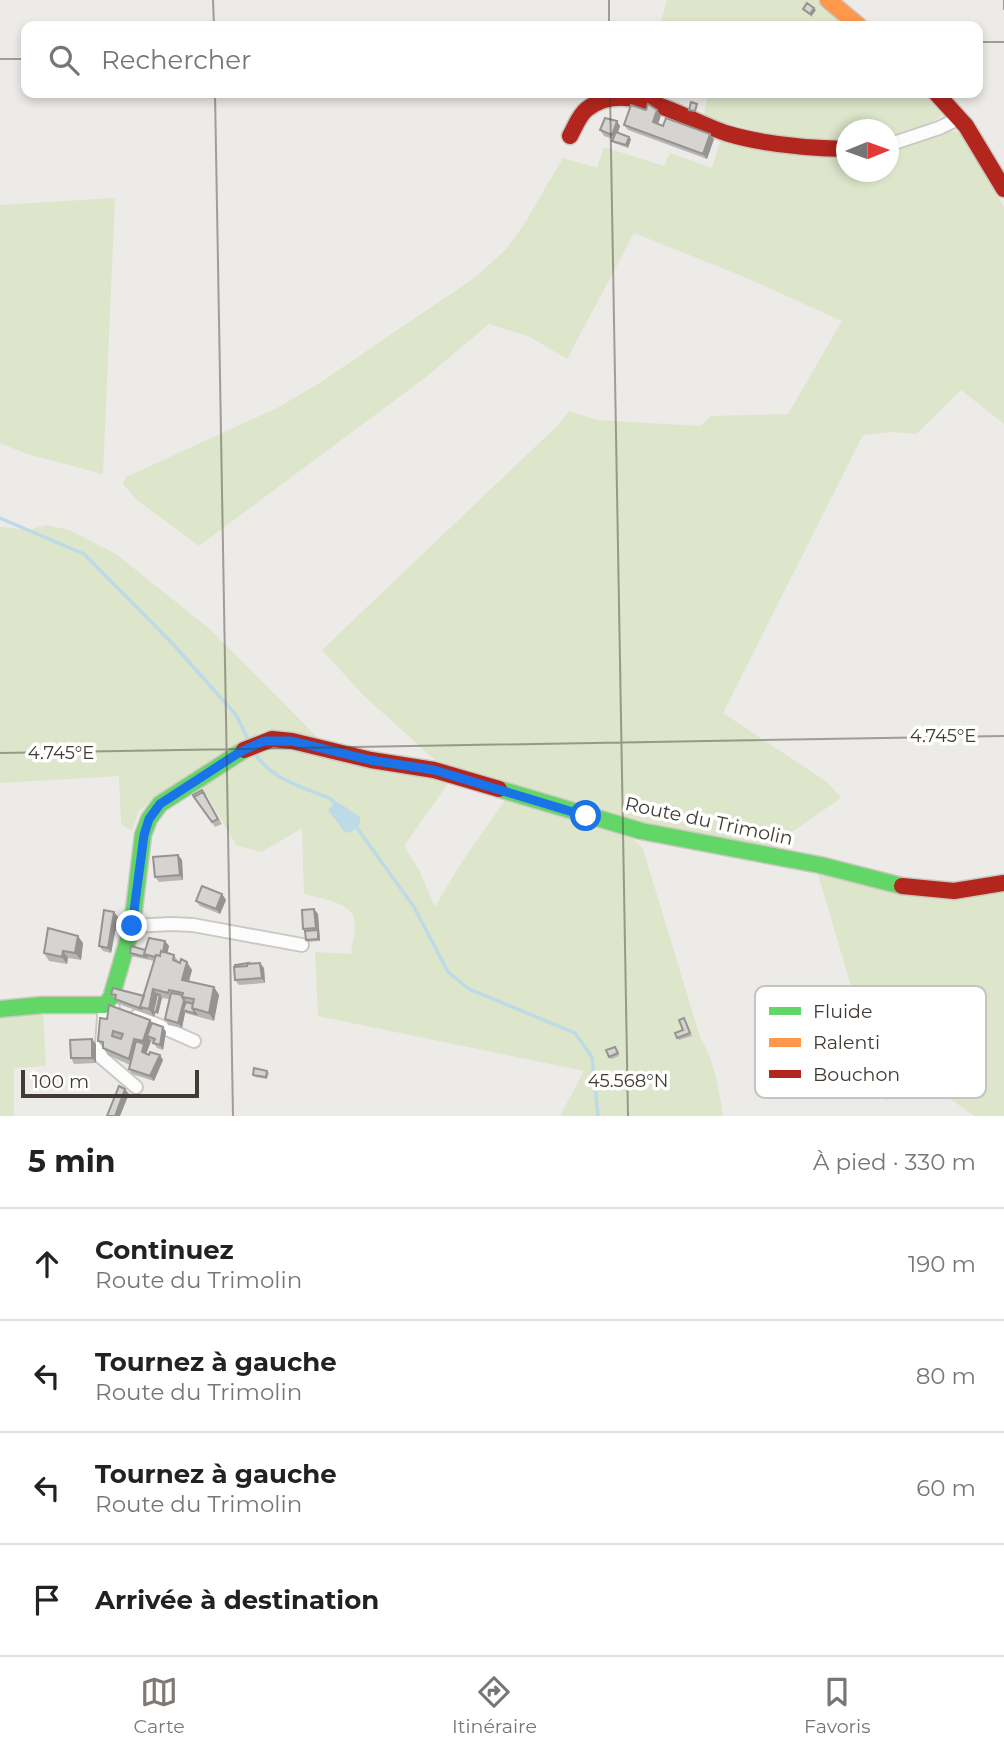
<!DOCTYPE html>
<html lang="fr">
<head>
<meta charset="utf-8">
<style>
	:root { --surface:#fff; --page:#f2f2f2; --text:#222; --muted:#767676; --line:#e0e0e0; --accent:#7e7974 }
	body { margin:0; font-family:Montserrat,sans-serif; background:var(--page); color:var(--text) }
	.compass { position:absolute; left:836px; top:119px; width:63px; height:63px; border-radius:50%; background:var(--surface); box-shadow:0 4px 10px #0003; rotate:89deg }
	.scale { position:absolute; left:21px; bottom:18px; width:178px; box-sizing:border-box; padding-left:7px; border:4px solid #423b35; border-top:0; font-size:19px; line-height:24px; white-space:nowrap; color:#423b35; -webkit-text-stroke:5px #fff; paint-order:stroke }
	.stop { position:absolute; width:21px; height:21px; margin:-16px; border:5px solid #1a73e8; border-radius:50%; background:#fff }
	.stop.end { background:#1a73e8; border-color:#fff; box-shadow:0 2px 7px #0008 }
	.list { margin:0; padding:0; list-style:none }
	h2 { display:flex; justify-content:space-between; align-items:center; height:91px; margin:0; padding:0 28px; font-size:30px }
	h2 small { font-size:23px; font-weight:400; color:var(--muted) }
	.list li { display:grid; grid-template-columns:46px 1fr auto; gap:21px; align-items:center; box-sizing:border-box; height:112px; padding:0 28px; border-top:2px solid var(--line) }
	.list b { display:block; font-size:26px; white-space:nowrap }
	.list p { margin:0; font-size:23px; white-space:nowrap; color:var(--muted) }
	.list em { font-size:23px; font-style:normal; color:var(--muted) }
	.icon { flex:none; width:38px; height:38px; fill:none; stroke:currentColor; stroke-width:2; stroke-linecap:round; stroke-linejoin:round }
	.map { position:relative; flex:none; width:1004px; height:1116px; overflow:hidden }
	.search { position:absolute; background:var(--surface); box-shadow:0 4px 10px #0003; left:21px; right:21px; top:21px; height:77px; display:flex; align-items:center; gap:18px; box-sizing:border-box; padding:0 24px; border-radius:14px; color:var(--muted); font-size:26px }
	.sheet { height:539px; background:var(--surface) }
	nav { display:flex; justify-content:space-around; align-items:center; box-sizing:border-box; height:98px; border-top:2px solid var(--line); background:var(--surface); font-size:19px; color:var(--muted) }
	nav a { display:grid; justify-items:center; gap:4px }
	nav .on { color:var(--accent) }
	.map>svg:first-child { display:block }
</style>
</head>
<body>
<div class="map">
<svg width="1004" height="1116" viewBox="0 0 1004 1116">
	<rect width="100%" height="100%" fill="#edebe8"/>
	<path fill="#dde5ca" d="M667,0H817L847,26H660Z
		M708,93H924L942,115C926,128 908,133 889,137L888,130H846V144C797,140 751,132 704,115Z
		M949,131L958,132L966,140L1004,207V424L961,390L916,434L892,432L863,435L723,713L827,782L841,798L767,849L669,832L452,767L435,760L363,695L322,650L558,425L569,411L597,420L700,426L711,416L788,414L842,321L742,276L634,233L567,359L530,337L489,324L426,377L199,546L137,500L123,484L126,477L277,408L318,384L477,276L506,249L523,226L563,158L597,168L604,147L664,166L670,153L712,168L722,135L846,155V172H888L889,150Z
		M115,198L103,474L27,454L0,443V205Z
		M46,525L69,530L116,554L211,630L320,740L284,730L260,732L206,770L154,799L139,811L132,831L121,824L119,776L0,783V527L28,530Z
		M281,745L449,782L404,846L419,870L435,907L461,863L506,799L631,836L643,849L700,1037C714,1060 719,1089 723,1116H560L584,1071L318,1016L315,952L351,954C352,943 357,929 354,919C351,902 318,898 304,894L302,828L262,852L237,846L201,786L250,753Z
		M817,871C859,881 908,900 950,898C969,898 986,893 1004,889V1116H974L919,1076L885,1101Z
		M43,1012L46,1066L14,1068V1116H0V1016Z"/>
	<path fill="#bcdbe7" d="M335,803H339L360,817V824L350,833L344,831L328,810Z"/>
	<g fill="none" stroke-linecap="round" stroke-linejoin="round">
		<path stroke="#bcdbe7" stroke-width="3.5" d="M0,518L84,554L173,644L236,715L250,743
			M253,750C268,779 303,787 331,799L338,806
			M355,825L414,907L448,972L469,989L575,1033L592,1057L598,1116"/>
		<defs>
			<path id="street" d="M888,145L939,128L960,118
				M132,926L171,924L193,925L302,945
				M113,1008L105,1005L101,1057L136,1087
				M137,1016L194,1041"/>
			<path id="fast" d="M499,789L641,831L820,865L902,886
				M0,1009L42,1005H105L111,998L132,926L143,835L149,819L160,804L244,750"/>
			<path id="slow" d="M828,0L859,26"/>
			<path id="jam" d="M936,93L966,126L1004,189
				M570,136C575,127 579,115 587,109C627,77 688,122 729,134C766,145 807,148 846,149
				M244,750L272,739L292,741L371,760L434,770L499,789
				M902,886L954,891L1004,883"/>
		</defs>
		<use href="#street" stroke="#cbc8c5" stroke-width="16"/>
		<use href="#fast" stroke="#ccc7bf" stroke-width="19"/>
		<use href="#slow" stroke="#ccc7bf" stroke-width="19"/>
		<use href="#jam" stroke="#ccc7bf" stroke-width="19"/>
		<use href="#street" stroke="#fcfcfc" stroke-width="12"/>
		<use href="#fast" stroke="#63d668" stroke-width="16"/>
		<use href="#slow" stroke="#ff974d" stroke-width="16"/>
		<use href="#jam" stroke="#b3261e" stroke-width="16"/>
	</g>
	<path fill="#b8b6b3" d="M661,115L658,124L714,139L707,159L628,130L624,125Z
		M620,126L618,133L631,139L628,148L614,143L612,141L613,139L604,136L600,130Z
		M202,790L222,824L215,827L194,797Z
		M178,855L182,860L183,880L159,882L155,877Z
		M222,894L226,900L220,914L200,906L196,901Z
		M314,909L318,914L320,941L307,942L306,940L305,931L303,929Z
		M114,912L118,917L111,953L103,951L99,946Z
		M165,941L169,946L167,953L174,955L179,962L192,970L189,982L214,987L219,995L214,1021L185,1013L182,1028L168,1025L165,1019L169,999L162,998L158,1014L155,1013L154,1017L119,1004L111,994L144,996L154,961L131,956L130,953L145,950Z
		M83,943L81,960L68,958L67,964L49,961L44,953Z
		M264,968L265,983L239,985L235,980Z
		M100,1018L152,1023L163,1027L166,1032L163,1050L157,1048L153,1042L151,1041L146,1054L160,1055L163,1060L154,1081L132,1074L129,1069L130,1065L108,1055L98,1041Z
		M684,1018L692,1036L679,1040L677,1038L683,1030Z
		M96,1044V1063L74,1064L71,1058Z
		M615,1047L619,1056L611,1059L609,1057Z
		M267,1071L269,1073L267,1079L255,1077L253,1075Z"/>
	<path fill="#969492" d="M814,8L816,10L811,17L810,14Z
		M657,110L661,115L657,127L653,122Z
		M617,121L620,126L615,140L612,135Z
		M710,134L714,139L707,159L703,154Z
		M629,137L631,139L628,148L626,145Z
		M178,855L182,860L183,880L180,875Z
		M222,894L226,900L220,914L216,909Z
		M314,909L318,914L320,941L318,939V930L316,928Z
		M114,912L118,917L111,953L108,948Z
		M78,936L83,943L81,960L75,953Z
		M165,941L169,946L165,964L162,958Z
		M63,951L68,958L67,964L62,957Z
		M187,962L192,970L187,988L182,980Z
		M260,963L264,968L265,983L262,978Z
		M214,987L219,995L214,1021L209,1013Z
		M153,989L159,997L153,1011L155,1013L154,1017L149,1009Z
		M160,995L162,998L158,1014L156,1012Z
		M184,1000L187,1005L183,1010L185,1013L182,1028L178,1023Z
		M150,1020L156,1028L147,1036L151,1041L145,1057L142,1052L144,1044L143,1041Z
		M163,1027L166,1032L163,1050L160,1045Z
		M92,1039L96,1044V1063L92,1058Z
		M134,1039L140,1046L134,1067L129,1059Z
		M160,1055L163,1060L154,1081L150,1076Z
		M125,1089L129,1094L120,1116H115Z"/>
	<path fill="#d6d4d0" stroke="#969492" stroke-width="2" fill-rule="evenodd" d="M807,3L814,8L810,14L803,9Z
		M691,102L697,104L695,111L689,110Z
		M648,104L657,110L653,122L663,126L666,118L710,134L703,154L624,125L631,105L646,110Z
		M605,118L617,121L612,135L600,130Z
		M616,132L629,137L626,145L612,141Z
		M202,790L205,795L203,792L194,797L193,795Z
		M203,792L218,819L212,822L194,797Z
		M178,855L180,875L155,877L153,857Z
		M202,886L222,894L216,909L196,901Z
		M314,909L316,928L303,929L302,910Z
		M104,910L114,912L108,948L99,946Z
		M48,928L78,936L75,953L63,951L62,957L44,953Z
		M318,930V939L306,940L305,931Z
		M149,938L165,941L163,952L161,951L160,956L156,955L155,957L144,954Z
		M131,946L145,950L144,954L146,957L130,953Z
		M161,951L174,955L173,960L180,963L181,959L187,962L182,980L214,987L209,1013L192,1008L194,999L182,997L183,993L169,990L168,993L153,989L149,1009L140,1007L156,955L160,956Z
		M260,963L262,978L235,980L234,967L247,966V964Z
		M247,964V966L235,967V965L248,963Z
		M113,988L144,996L140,1007L142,1009L115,999L116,995L111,994Z
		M171,993L182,995V997L184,1000L178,1023L165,1019Z
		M157,994L160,995L156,1012L153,1011Z
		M186,1002L193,1004L192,1008L196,1014L183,1010Z
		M109,1005L150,1020L143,1041L134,1039L129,1059L103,1048V1042L98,1041L100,1018L107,1019ZM113,1031L123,1034L121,1039L112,1036Z
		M684,1018L690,1033L677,1038L675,1033L683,1030L679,1020Z
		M152,1023L163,1027L160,1045L153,1043L155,1039L147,1036Z
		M92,1039V1058H71L70,1040Z
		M136,1041L144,1044L142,1052L149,1055L150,1052L160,1055L150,1076L129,1069Z
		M615,1047L618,1053L609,1057L606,1050Z
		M254,1068L267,1071L266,1077L253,1075Z
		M119,1086L125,1089L115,1116H107Z"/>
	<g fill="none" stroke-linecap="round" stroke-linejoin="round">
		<path stroke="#1a73e8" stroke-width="9" d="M132,926L144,835L149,819L160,804L240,752L264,741H292L370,760L434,770L586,816"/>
	</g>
	<path fill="none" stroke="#423b35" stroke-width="2" stroke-opacity="0.45" d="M213,0L214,26M609,0V26M1004,0V10M978,42H1004M0,59H26M215,93L233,1116M610,93L628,1116M0,753L1004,736"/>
	<g text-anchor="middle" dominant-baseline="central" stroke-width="7" stroke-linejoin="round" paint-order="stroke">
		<g font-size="19" fill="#423b35" stroke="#fff">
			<text transform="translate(709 821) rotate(12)">Route du Trimolin</text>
		</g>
	</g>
	<rect x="755" y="986" width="231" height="112" rx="10" fill="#fff" stroke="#c6c4c2" stroke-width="2"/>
	<rect x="769" y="1007" width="32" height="8" fill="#63d668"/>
	<rect x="769" y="1038" width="32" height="9" fill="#ff974d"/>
	<rect x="769" y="1070" width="32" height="8" fill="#b3261e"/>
	<g font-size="19" fill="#423b35">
		<text x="813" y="1018">Fluide</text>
		<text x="813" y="1049">Ralenti</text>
		<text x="813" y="1081">Bouchon</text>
	</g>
	<g font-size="18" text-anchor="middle" fill="#423b35" stroke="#fff" stroke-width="7" stroke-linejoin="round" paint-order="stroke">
		<text x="943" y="742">4.745°E</text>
		<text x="61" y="759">4.745°E</text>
		<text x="628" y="1087">45.568°N</text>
	</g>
</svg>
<svg class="compass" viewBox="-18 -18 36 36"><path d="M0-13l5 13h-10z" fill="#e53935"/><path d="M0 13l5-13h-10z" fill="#767676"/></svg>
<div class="scale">100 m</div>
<div class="stop" style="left:586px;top:816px"></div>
<div class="stop end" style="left:132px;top:926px"></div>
<div class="search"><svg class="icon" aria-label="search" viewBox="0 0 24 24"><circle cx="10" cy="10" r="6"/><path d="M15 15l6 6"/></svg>Rechercher</div>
</div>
<section class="sheet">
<h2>5 min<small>À pied · 330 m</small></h2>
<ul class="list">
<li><svg class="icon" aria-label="ahead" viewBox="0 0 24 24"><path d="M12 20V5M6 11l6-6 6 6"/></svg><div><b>Continuez</b><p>Route du Trimolin</p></div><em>190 m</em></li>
<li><svg class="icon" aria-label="left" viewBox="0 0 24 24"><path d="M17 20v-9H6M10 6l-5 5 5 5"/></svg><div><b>Tournez à gauche</b><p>Route du Trimolin</p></div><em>80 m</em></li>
<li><svg class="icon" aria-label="left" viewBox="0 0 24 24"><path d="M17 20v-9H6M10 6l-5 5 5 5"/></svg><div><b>Tournez à gauche</b><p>Route du Trimolin</p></div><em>60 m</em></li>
<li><svg class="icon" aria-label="arrive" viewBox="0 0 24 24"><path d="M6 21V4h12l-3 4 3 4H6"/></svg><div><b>Arrivée à destination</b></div></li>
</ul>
</section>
<nav>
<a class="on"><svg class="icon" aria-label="map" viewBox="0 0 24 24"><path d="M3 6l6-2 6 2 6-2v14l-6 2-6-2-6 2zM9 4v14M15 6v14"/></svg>Carte</a>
<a><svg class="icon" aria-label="directions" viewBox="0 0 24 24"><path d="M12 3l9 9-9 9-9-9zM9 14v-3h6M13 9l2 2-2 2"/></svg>Itinéraire</a>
<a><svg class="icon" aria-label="saved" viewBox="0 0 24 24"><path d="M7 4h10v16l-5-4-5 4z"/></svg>Favoris</a>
</nav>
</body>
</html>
